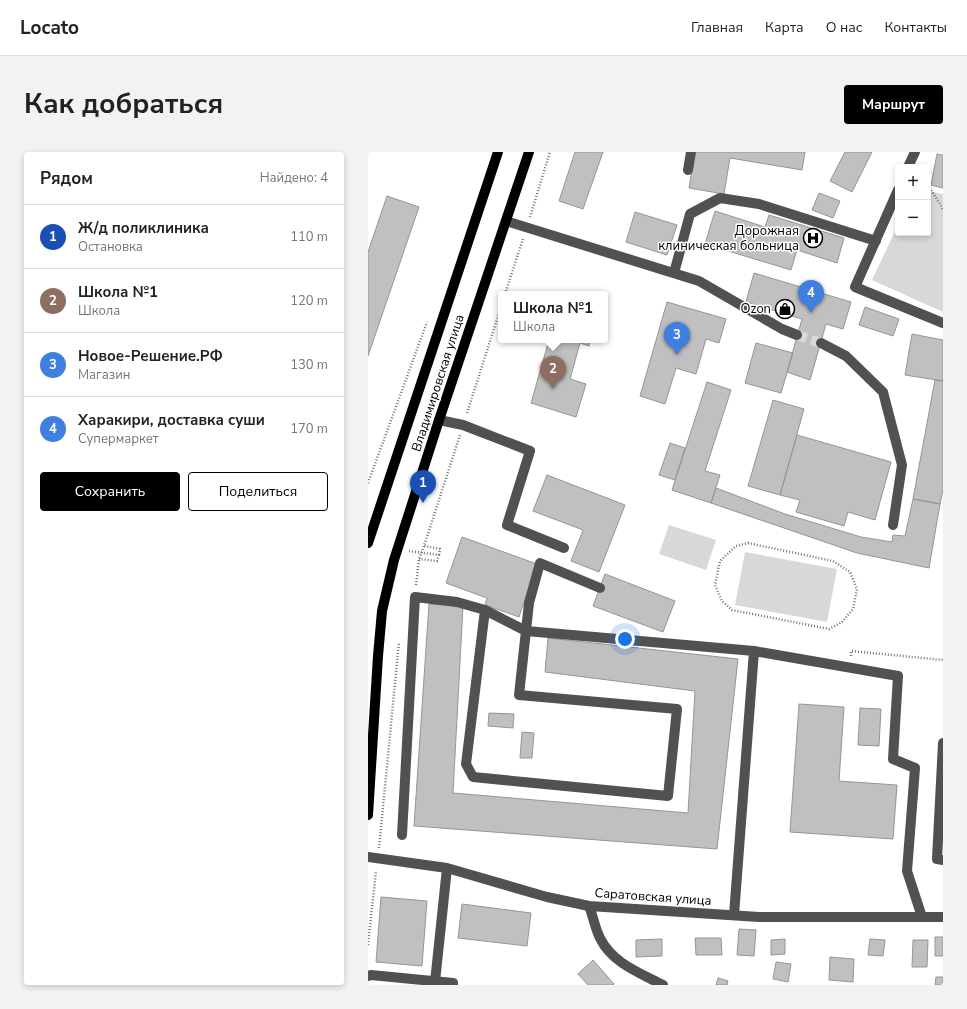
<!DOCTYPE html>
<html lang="ru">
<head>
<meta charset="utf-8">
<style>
	:root { --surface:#fff; --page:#f2f2f2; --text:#222; --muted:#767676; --line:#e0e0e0; --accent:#000 }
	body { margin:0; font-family:"Nunito Sans",sans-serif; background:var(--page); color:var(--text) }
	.controls { position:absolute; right:12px; top:12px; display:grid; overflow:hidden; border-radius:4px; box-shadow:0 2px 6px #0003 }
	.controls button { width:36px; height:36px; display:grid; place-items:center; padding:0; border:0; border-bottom:1px solid var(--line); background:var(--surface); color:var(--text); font:20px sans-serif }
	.you { position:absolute; left:257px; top:487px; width:14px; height:14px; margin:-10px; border:3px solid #fff; border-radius:50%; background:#1a73e8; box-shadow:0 0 0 6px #1a73e833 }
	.badge { display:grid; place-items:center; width:26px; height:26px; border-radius:50%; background:var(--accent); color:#fff; font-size:13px; font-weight:700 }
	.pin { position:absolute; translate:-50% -33px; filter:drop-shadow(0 1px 2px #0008) }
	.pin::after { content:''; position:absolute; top:21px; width:14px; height:12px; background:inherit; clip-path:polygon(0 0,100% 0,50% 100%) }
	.popup { position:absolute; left:130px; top:139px; width:110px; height:52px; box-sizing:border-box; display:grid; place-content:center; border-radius:4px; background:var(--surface); filter:drop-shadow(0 1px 3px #0005); font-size:13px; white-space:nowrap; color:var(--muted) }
	.popup b { font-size:15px; color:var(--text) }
	.popup::after { content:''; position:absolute; left:50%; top:100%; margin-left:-8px; border:8px solid transparent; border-top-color:var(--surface) }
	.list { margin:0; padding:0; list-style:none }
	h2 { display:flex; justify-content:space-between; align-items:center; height:52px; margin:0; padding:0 16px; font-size:17px }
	h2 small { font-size:13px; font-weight:400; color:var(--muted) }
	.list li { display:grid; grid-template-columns:26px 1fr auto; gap:12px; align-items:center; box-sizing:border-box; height:64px; padding:0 16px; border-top:1px solid var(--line) }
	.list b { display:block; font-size:15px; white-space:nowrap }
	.list p { margin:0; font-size:13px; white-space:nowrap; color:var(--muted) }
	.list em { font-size:13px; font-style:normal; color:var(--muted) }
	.actions { display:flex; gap:8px; padding:12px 16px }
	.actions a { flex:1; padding:9px 0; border:1px solid var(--accent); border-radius:4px; text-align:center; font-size:14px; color:var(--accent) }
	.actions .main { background:var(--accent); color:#fff }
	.map { position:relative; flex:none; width:575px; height:833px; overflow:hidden; border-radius:4px }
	header { display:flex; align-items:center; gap:24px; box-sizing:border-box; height:56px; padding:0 20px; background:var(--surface); border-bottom:1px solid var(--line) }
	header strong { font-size:19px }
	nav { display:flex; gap:22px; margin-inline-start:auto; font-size:14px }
	.intro { display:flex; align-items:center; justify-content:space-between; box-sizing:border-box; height:96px; padding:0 24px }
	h1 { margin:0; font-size:28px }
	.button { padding:10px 18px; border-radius:4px; background:var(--accent); color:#fff; font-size:14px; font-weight:700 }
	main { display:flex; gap:24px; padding:0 24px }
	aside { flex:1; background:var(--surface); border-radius:4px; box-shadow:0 2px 6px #0003 }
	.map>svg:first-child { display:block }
</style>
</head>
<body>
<header>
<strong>Locato</strong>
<nav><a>Главная</a><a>Карта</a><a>О нас</a><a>Контакты</a></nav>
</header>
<div class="intro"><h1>Как добраться</h1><a class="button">Маршрут</a></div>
<main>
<aside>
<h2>Рядом<small>Найдено: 4</small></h2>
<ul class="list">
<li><span class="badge" style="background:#1a4fb4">1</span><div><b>Ж/д поликлиника</b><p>Остановка</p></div><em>110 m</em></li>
<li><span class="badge" style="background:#8d6e63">2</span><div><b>Школа №1</b><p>Школа</p></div><em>120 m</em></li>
<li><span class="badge" style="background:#3f7fe0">3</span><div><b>Новое-Решение.РФ</b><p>Магазин</p></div><em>130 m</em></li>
<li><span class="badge" style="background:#3f7fe0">4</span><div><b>Харакири, доставка суши</b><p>Супермаркет</p></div><em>170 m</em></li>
</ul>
<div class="actions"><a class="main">Сохранить</a><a>Поделиться</a></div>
</aside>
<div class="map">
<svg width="575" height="833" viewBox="0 0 575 833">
	<rect width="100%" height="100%" fill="#fff"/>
	<path fill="#d8d8d8" d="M560,39L575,42V160L504,128L530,73V81H560Z
		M301,373L348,388L338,418L291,402Z
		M377,400L469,417L459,470L367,453Z"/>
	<path fill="#c0c0c0" stroke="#959595" d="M207,0H235L215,57L191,49Z
		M327,0H437L434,18L362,6L356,42L321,36Z
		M477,0H504L484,40L462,29Z
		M569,2L575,3V36L563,33Z
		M451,41L472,49L465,66L444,58Z
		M19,44L51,55L0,204V100Z
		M347,59L397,75L401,63L476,86L469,111L429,98L423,118L337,92Z
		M267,60L309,73L299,103L258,90Z
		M386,121L483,150L475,177L458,172L442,228L419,220L434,167L378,150Z
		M299,150L358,167L351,191L338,187L328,222L308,216L297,252L272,244Z
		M497,155L531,167L525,184L491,173Z
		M544,182L575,188V229L537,223Z
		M181,188H222L221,194L212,191L202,227L218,232L208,265L163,251Z
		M388,191L425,201L413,241L377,231Z
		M567,228L575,229V338L572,352L545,347Z
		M339,230L363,238L337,319L352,323L343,351L304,338Z
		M405,248L436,257L412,343L380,334Z
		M429,283L523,310L507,368L480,360L476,374L428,360L432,348L412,343Z
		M302,291L317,296L307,328L291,323Z
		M179,323L257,353L231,420L203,409L215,378L165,359Z
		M348,336L417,362L493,385L524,390L525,383L537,384L545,347L572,352L561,416L489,401L343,351Z
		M94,385L169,412L151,465L117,453L119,446L78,431Z
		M237,422L307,449L295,480L225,454Z
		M61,452L95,454L85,641L320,661L327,539L177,520L180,486L370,507L349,697L46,674Z
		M431,552L476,555L471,629L529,633L525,687L422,680Z
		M492,556L513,557L511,594L490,593Z
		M121,561L146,562L145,576L120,574Z
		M154,580L166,581L164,606H152Z
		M13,745L59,749L54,814L8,810Z
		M94,752L163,761L159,794L90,786Z
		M371,777L388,778L386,804L369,803Z
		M567,785H575V804H567Z
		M327,786H353L354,803H328Z
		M294,787V804L268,805V788Z
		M417,787V802L403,803V788Z
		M502,787L517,788L515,804L500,803Z
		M545,788H560L559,815H544Z
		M462,805L486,807L485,830L461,828Z
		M225,808L246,832L245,833H220L210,822Z
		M408,810L423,812L420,830L405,827Z
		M568,825H575V833H567Z
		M350,826L360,829L359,833H348Z"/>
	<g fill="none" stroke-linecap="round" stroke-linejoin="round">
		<path stroke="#d9d9d9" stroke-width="10" stroke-dasharray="10 5" stroke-linecap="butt" d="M429,183L453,191"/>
		<path stroke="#737373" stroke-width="2.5" stroke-dasharray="1 2" stroke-linecap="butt" d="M560,33L575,57
			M162,65L182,0
			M137,142L155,87
			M99,261L133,155
			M0,331L59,170
			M380,391L465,409L482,420L489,437L485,457L474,470L461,477L364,458L354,449L347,433L352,409L368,394Z
			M41,399L71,403L69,409L51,407
			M71,403L72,397L56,394L92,283
			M48,433L51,407L56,394
			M483,504V499L575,508
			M11,696L31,490
			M0,793L8,719"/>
		<path stroke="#515151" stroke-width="10" d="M540,15L547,0
			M320,18L323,0
			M530,38L487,135L575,171
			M138,69L331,129L414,177L429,183
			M306,121L322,62L352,46L391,52L508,89
			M453,191L478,204L515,240L534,313L525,373
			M71,268L95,273L162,299L139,373L196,396
			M117,458L98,612L105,625L300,644L309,557L151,543L161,451L172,411L232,436
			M386,499L530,524L525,607L547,616L539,719L554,765
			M575,591L569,707L575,708
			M34,683L47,445L89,450L117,458L158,479L386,499L366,763
			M0,705L79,716L179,745L221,754L391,765H575
			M221,754C225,764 227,776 232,786C244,811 272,821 295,833
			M0,824L3,823L85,831V833
			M67,830L79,716"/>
		<path stroke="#000" stroke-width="10" d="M0,391L130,0
			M0,663L10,504L14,459L26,408L71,268L161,0"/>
	</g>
	<defs>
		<symbol id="hospital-ring" viewBox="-11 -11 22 22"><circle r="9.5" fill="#fff" stroke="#000" stroke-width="1.5"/><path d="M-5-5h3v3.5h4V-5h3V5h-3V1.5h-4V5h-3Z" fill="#000"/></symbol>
		<symbol id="shop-ring" viewBox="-11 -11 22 22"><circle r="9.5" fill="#fff" stroke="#000" stroke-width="1.5"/><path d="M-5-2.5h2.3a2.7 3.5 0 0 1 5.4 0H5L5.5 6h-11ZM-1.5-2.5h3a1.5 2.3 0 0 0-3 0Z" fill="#000"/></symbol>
	</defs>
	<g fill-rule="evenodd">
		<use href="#hospital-ring" x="434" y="75" width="22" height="22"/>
		<use href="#shop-ring" x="406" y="146" width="22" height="22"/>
	</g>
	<g text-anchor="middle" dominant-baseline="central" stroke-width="3" stroke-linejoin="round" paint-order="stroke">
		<g font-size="13" fill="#000" stroke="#fff" text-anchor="end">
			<text x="431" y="79">Дорожная<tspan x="431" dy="15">клиническая больница</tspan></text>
			<text x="403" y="157">Ozon</text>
		</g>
		<g font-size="13" fill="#000" stroke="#fff">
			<text transform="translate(70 231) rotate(-72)">Владимировская улица</text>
			<text transform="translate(285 745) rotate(4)">Саратовская улица</text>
		</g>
	</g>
</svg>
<div class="controls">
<button>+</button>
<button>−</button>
</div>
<div class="you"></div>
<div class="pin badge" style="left:55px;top:351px;background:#1a4fb4">1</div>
<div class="pin badge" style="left:185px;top:237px;background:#8d6e63">2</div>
<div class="popup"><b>Школа №1</b>Школа</div>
<div class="pin badge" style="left:309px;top:203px;background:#3f7fe0">3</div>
<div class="pin badge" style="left:443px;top:161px;background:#3f7fe0">4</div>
</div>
</main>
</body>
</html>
